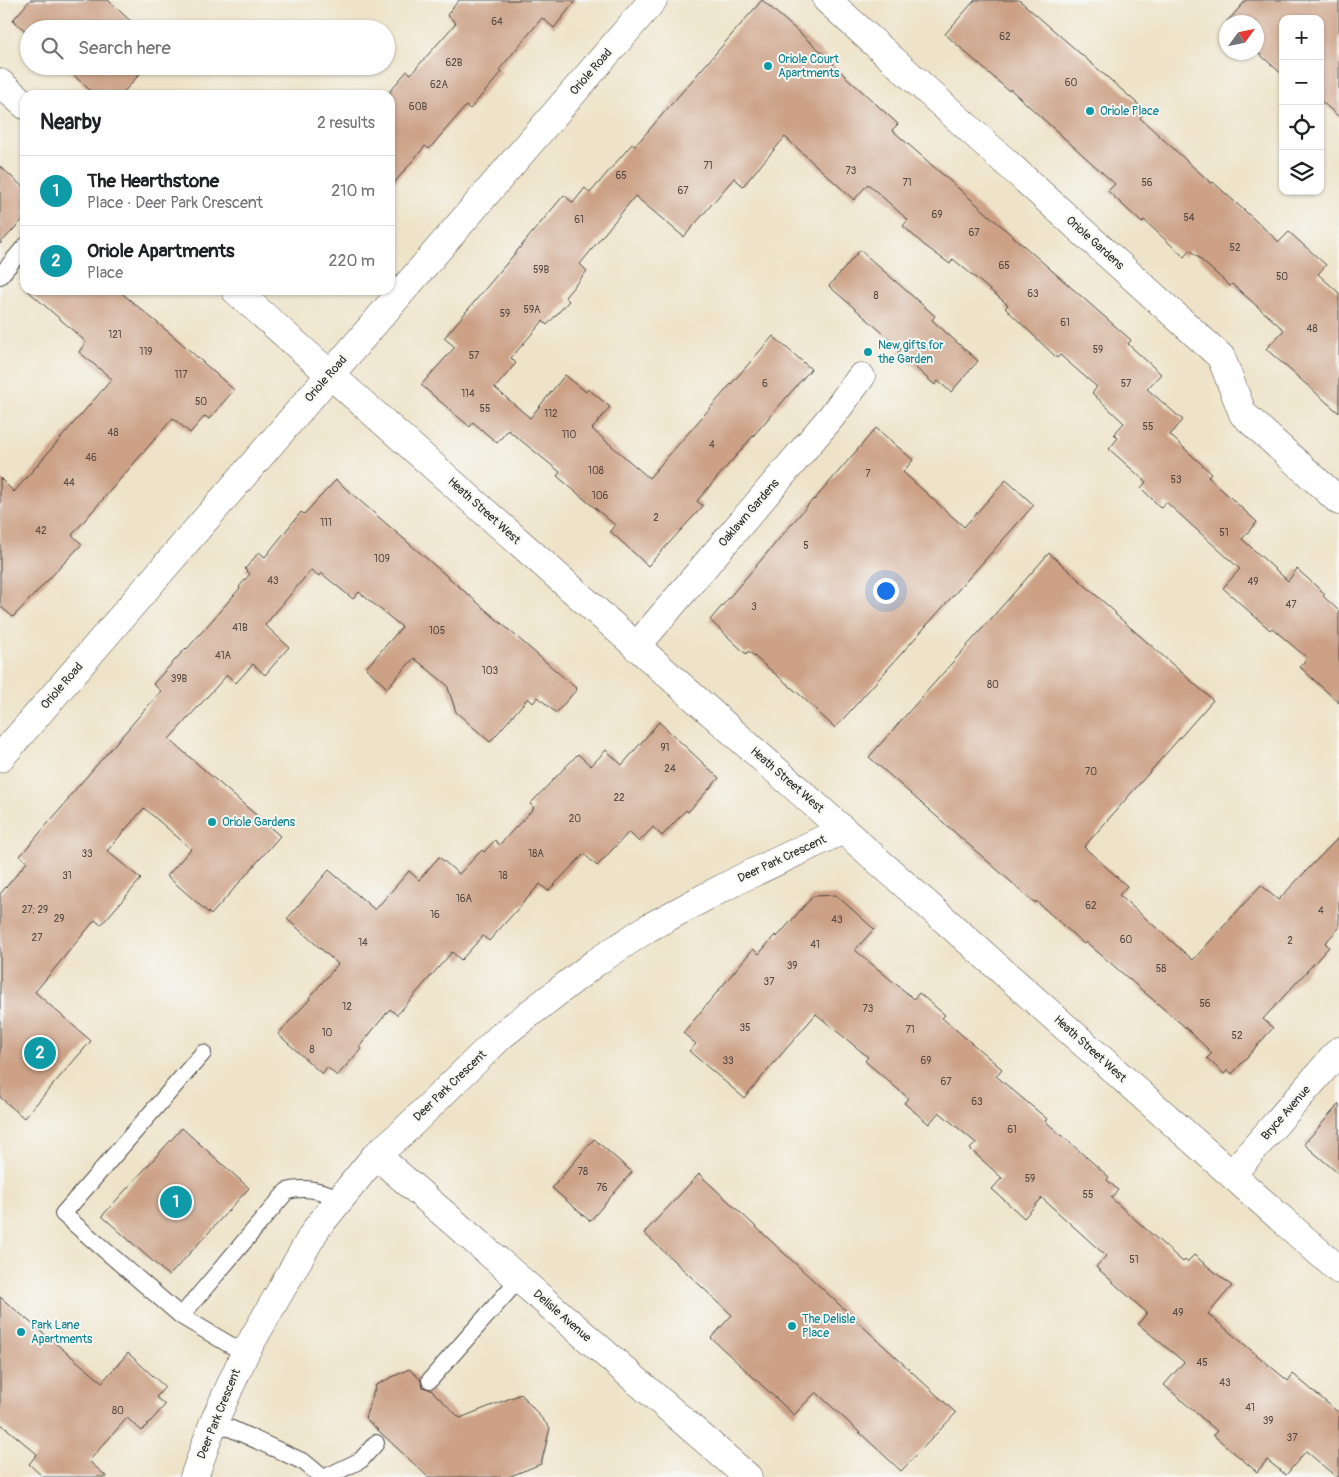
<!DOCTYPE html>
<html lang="en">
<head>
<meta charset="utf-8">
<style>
	:root { --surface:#fff; --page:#f6f6f6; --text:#202124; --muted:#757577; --line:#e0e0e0; --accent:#c8321e }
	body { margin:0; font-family:Pangolin,sans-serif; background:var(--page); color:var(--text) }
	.controls { position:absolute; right:15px; top:15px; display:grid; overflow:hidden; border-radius:10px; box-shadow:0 1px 4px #0004 }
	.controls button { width:45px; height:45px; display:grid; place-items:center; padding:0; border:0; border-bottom:1px solid var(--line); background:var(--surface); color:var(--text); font:25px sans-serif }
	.compass { position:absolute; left:1219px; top:15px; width:45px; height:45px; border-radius:50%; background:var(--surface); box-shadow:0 1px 4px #0004; rotate:57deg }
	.you { position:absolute; left:885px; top:590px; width:18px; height:18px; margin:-12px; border:4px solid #fff; border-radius:50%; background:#1a73e8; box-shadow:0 0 0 8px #1a73e833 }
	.badge { display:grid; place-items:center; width:32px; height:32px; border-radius:50%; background:var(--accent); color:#fff; font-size:16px; font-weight:700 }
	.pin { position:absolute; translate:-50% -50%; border:2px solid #fff; box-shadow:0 1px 5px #0006 }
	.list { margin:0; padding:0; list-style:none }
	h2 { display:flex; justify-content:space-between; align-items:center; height:65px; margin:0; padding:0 20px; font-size:21px }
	h2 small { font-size:16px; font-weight:400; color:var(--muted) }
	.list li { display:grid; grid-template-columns:32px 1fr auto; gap:15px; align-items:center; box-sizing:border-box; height:70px; padding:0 20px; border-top:1px solid var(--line) }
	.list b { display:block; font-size:19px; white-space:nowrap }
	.list p { margin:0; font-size:16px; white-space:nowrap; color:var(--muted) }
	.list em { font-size:16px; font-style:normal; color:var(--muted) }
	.icon { flex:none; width:28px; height:28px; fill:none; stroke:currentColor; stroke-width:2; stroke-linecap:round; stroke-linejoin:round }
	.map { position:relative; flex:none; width:1339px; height:1477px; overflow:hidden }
	.search { position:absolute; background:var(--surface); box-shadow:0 1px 4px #0004; left:20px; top:20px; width:375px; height:55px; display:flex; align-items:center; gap:12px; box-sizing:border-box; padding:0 18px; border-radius:28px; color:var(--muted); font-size:19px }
	.panel { position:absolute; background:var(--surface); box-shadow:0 1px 4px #0004; left:20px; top:90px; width:375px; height:205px; border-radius:15px }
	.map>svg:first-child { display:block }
</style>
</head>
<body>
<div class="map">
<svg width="1339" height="1477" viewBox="0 0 1339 1477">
	<rect width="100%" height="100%" fill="#f6f6f2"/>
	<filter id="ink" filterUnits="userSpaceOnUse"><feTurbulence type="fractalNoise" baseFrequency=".02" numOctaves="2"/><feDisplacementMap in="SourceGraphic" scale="10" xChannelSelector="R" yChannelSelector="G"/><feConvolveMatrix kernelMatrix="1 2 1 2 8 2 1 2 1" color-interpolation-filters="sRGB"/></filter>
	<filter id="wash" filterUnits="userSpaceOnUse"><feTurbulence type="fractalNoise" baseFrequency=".0096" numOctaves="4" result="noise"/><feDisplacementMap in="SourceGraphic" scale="20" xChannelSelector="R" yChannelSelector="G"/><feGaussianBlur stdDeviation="1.12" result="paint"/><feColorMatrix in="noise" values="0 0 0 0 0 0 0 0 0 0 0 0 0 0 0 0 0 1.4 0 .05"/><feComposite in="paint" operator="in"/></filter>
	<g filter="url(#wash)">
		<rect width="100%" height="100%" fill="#eee3c8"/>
		<g id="blocks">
			<path fill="#cca186" d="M30,0H108L139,29H29V34L13,20Z
				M459,0H576L554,28L542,18L499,70L502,72L470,109L466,106L429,149L425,146L390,188V91L407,71L411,74L456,23L447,15Z
				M762,0L834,63L833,65L898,124L892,130L1131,340L1128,344L1161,374L1147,389L1183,420L1170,435L1211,473L1208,477L1257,522L1242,539L1288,581L1297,569L1325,594L1323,596L1339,611V703L1300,667L1307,658L1272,628L1270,630L1223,588L1240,569L1166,502L1161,508L1141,488L1146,482L1109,449L1118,438L1114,434L1124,423L1092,393L1097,387L1060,355L1057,358L1005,308L1008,305L953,259L950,264L924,245L903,226L908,220L868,184L854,200L785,137L743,186L734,178L684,237L635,196L580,264L587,271L565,297L569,301L547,325L543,321L511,358L516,363L495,388L530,418L565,375L586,392L588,389L610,407L592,429L649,478L773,336L811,369L697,501L703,506L648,566L610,531L615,525L557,476L560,472L508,430L497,443L473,422L470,427L421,385L455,347L444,338L564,195L573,203L585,188L590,193L632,144L635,146Z
				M975,0H1019L1146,111L1140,118L1211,183L1213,182L1279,242L1289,232L1326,265L1318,274L1339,293V413L1266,349L1284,330L1232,284L1230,286L1190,250L1184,257L1144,220L1142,223L1108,191L1115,184L1010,89L1009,91L945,34Z
				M1246,0H1339V117L1320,100V19H1283V75L1256,51V22H1227Z
				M64,66H147L121,95H95Z
				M0,166L25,189V217L0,244Z
				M860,250L935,316L932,320L978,361L951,392L938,381L935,385L898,352L901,349L829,286Z
				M27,290H118L178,340L234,390L209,419L205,416L190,433L173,418L72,535L82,544L13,617L0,606V478L14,492L112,379L79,352L86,342Z
				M876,428L913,460L903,472L964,527L1006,480L1034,505L835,728L799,694L748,651L746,654L710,620L813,499L814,500Z
				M336,480L577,689L556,713L538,697L533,703L528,698L490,742L456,712L447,685L414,658L387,688L366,668L402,627L359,592L353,599L321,573L319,576L311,570L265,625L289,647L265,675L253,664L236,683L227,675L169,739L280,836L211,915L167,876L191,849L144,808L107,851L141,879L101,925L95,920L35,992L91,1041L24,1118L0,1097V894L27,862L20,856L69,799L68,798L161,691L153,684L186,648L187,649L240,588L239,587L250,574L245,569L259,552L265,557L301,512L304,514Z
				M1049,553L1116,613L1115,614L1213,700L1084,847L1127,886L1119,895L1193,960L1261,885L1278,900L1339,837V928L1325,943L1329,947L1263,1019L1273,1028L1232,1074L1228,1070L1224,1074L1207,1058L1212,1053L1186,1028L1086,942L1084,944L1036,901L1035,903L869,757Z
				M659,722L719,778L688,812L686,810L662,836L653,827L639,842L629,832L597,866L584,854L548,891L540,884L489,941L483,936L461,960L452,952L397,1015L390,1009L359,1047L361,1049L337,1076L327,1067L322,1074L278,1034L310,999L309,998L338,964L287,919L329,870L375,910L409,871L419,880L439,857L459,874L482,850L484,852L495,840L499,845L534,808L530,804L578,754L591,766L606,750L622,765Z
				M836,895L874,929L855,950L914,999L919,993L945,1015L942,1018L1002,1069L996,1076L1047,1119L1045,1121L1109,1177L1107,1180L1118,1190L1111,1198L1183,1262L1185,1260L1187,1262L1194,1255L1232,1286L1208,1314L1288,1381L1293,1374L1339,1413V1477H1336L1306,1451L1286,1475L1267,1460L1257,1472L1213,1435L1217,1431L1164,1385L1184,1362L1138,1324L1147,1313L1096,1267L1106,1256L1042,1198L1024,1218L992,1189L1002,1178L970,1149L976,1143L939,1112L929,1124L904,1103L908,1098L865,1061L868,1057L816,1014L744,1098L689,1051L696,1044L683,1033L753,949L759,954L775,935L777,937L813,896Z
				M1339,1104V1174L1304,1144Z
				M182,1128L249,1188L169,1276L102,1216Z
				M594,1139L632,1172L590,1221L552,1188Z
				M699,1174L956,1413L901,1471L816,1392L794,1415L711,1338L732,1315L644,1233Z
				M0,1297L102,1382L128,1353L165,1387L156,1397L165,1405L142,1431L127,1418L89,1461L107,1477H43L29,1464L37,1454L0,1423Z
				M409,1369L420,1379L423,1387L431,1390L460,1418L521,1394L550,1428L541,1464L508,1477H428L365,1418L376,1385Z"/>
		</g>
	</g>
	<g filter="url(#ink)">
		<use href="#blocks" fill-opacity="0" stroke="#484743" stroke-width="1"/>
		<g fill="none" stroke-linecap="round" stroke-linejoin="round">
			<defs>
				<path id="lane" d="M0,276L25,246
					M203,1053L63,1214L181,1316L232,1346L246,1351
					M181,1316L287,1191C306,1186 323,1191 341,1199
					M430,1380L519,1279
					M213,1424L232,1429L304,1462L322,1477
					M326,1477L361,1460L376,1443"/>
				<path id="street" d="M827,0L1221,357L1243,414L1339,501
					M0,83L25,105
					M235,290L1339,1270
					M636,647L832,416L861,377
					M0,758L653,0
					M376,1155L748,1477
					M1232,1174L1339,1051
					M194,1477L213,1424L246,1351L316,1229L376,1155L401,1134L502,1035L595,963L648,928L696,902L742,878L843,830"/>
			</defs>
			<use href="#lane" stroke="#484743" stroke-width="18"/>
			<use href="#street" stroke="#484743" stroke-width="29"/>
			<use href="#lane" stroke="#fff" stroke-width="16"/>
			<use href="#street" stroke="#fff" stroke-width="28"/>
		</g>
	</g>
	<g fill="#0f9aa8" stroke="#f6f6f2" stroke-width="2">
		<circle cx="768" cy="66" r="5"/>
		<circle cx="1090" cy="111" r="5"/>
		<circle cx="868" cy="352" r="5"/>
		<circle cx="212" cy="822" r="5"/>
		<circle cx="792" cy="1326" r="5"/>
		<circle cx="21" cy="1332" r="5"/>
	</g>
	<g text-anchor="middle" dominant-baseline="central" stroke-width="4" stroke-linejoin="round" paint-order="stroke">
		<g font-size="10" fill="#534842">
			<text x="497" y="22">64</text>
			<text x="1005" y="37">62</text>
			<text x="454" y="63">62B</text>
			<text x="1071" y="83">60</text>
			<text x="439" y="85">62A</text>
			<text x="418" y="107">60B</text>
			<text x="708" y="166">71</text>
			<text x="851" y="171">73</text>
			<text x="621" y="176">65</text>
			<text x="907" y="183">71</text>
			<text x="1147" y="183">56</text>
			<text x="683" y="191">67</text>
			<text x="937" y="215">69</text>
			<text x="1189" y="218">54</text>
			<text x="579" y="220">61</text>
			<text x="974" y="233">67</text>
			<text x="1235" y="248">52</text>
			<text x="1004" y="266">65</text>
			<text x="541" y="270">59B</text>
			<text x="1282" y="277">50</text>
			<text x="1033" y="294">63</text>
			<text x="876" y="296">8</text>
			<text x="532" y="310">59A</text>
			<text x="505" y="314">59</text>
			<text x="1065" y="323">61</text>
			<text x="1312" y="329">48</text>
			<text x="115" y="335">121</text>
			<text x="1098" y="350">59</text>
			<text x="146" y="352">119</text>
			<text x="474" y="356">57</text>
			<text x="181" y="375">117</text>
			<text x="765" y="384">6</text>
			<text x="1126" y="384">57</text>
			<text x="468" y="394">114</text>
			<text x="201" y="402">50</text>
			<text x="485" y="409">55</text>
			<text x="551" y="414">112</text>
			<text x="1148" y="427">55</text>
			<text x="113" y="433">48</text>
			<text x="569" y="435">110</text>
			<text x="712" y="445">4</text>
			<text x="91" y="458">46</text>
			<text x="596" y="471">108</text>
			<text x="868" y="474">7</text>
			<text x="1176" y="480">53</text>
			<text x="69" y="483">44</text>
			<text x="600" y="496">106</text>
			<text x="656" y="518">2</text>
			<text x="326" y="523">111</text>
			<text x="41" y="531">42</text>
			<text x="1224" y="533">51</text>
			<text x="806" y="546">5</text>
			<text x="382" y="559">109</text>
			<text x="273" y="581">43</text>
			<text x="1253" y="582">49</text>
			<text x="1291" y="605">47</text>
			<text x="754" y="607">3</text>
			<text x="240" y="628">41B</text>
			<text x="437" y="631">105</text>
			<text x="223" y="656">41A</text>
			<text x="490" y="671">103</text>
			<text x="179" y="679">39B</text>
			<text x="993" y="685">80</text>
			<text x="665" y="748">91</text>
			<text x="670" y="769">24</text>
			<text x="1091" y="772">70</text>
			<text x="619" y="798">22</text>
			<text x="575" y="819">20</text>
			<text x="87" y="854">33</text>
			<text x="536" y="854">18A</text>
			<text x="67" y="876">31</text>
			<text x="503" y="876">18</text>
			<text x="464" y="899">16A</text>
			<text x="1091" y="906">62</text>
			<text x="35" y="910">27; 29</text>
			<text x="1321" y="911">4</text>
			<text x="435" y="915">16</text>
			<text x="59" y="919">29</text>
			<text x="837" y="920">43</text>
			<text x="37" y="938">27</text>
			<text x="1126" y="940">60</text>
			<text x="1290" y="941">2</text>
			<text x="363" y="943">14</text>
			<text x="815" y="945">41</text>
			<text x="792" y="966">39</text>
			<text x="1161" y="969">58</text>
			<text x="769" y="982">37</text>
			<text x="1205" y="1004">56</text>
			<text x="347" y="1007">12</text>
			<text x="868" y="1009">73</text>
			<text x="745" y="1028">35</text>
			<text x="910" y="1030">71</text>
			<text x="327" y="1033">10</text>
			<text x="1237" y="1036">52</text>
			<text x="312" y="1050">8</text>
			<text x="728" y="1061">33</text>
			<text x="926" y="1061">69</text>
			<text x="946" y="1082">67</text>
			<text x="977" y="1102">63</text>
			<text x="1012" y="1130">61</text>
			<text x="583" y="1172">78</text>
			<text x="1030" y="1179">59</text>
			<text x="602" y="1188">76</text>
			<text x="1088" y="1195">55</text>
			<text x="1134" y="1260">51</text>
			<text x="1178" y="1313">49</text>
			<text x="1202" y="1363">45</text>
			<text x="1225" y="1383">43</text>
			<text x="1250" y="1408">41</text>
			<text x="118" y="1411">80</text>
			<text x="1268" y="1421">39</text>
			<text x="1292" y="1438">37</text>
		</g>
		<g font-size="12" fill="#0d838f" stroke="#f6f6f2" text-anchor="start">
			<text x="778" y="59">Oriole Court<tspan x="778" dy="14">Apartments</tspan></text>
			<text x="1100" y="111">Oriole Place</text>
			<text x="878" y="345">New gifts for<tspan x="878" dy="14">the Garden</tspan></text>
			<text x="222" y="822">Oriole Gardens</text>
			<text x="802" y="1319">The Delisle<tspan x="802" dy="14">Place</tspan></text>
			<text x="31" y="1325">Park Lane<tspan x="31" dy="14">Apartments</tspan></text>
		</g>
		<g font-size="12" fill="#2b2b2b" stroke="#f6f6f2">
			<text transform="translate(591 72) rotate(-49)">Oriole Road</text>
			<text transform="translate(1095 243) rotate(42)">Oriole Gardens</text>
			<text transform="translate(326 379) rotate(-49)">Oriole Road</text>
			<text transform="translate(484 511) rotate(42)">Heath Street West</text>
			<text transform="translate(749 513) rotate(-49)">Oaklawn Gardens</text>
			<text transform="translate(62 686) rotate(-49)">Oriole Road</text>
			<text transform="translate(787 780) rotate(41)">Heath Street West</text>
			<text transform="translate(782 859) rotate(-25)">Deer Park Crescent</text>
			<text transform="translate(1090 1049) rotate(42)">Heath Street West</text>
			<text transform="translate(450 1086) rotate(-44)">Deer Park Crescent</text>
			<text transform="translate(1286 1113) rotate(-49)">Bryce Avenue</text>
			<text transform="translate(562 1316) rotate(41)">Delisle Avenue</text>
			<text transform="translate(219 1414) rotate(-68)">Deer Park Crescent</text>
		</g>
	</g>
</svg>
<div class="controls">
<button>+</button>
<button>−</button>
<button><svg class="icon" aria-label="locate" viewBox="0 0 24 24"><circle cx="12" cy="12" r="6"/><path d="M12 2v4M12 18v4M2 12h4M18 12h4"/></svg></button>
<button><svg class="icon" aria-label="layers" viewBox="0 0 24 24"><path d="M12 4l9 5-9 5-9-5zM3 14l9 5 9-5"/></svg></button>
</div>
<svg class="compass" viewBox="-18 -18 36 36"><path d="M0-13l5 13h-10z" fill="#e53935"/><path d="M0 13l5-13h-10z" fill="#757577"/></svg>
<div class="you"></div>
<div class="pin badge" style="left:176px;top:1202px;background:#0f9aa8">1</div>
<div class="pin badge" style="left:40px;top:1053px;background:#0f9aa8">2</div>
<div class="search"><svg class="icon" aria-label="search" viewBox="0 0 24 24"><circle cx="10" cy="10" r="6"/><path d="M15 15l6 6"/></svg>Search here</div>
<section class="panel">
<h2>Nearby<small>2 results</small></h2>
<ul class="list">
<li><span class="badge" style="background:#0f9aa8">1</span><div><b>The Hearthstone</b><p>Place · Deer Park Crescent</p></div><em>210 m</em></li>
<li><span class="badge" style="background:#0f9aa8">2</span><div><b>Oriole Apartments</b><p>Place</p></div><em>220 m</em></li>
</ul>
</section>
</div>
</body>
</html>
